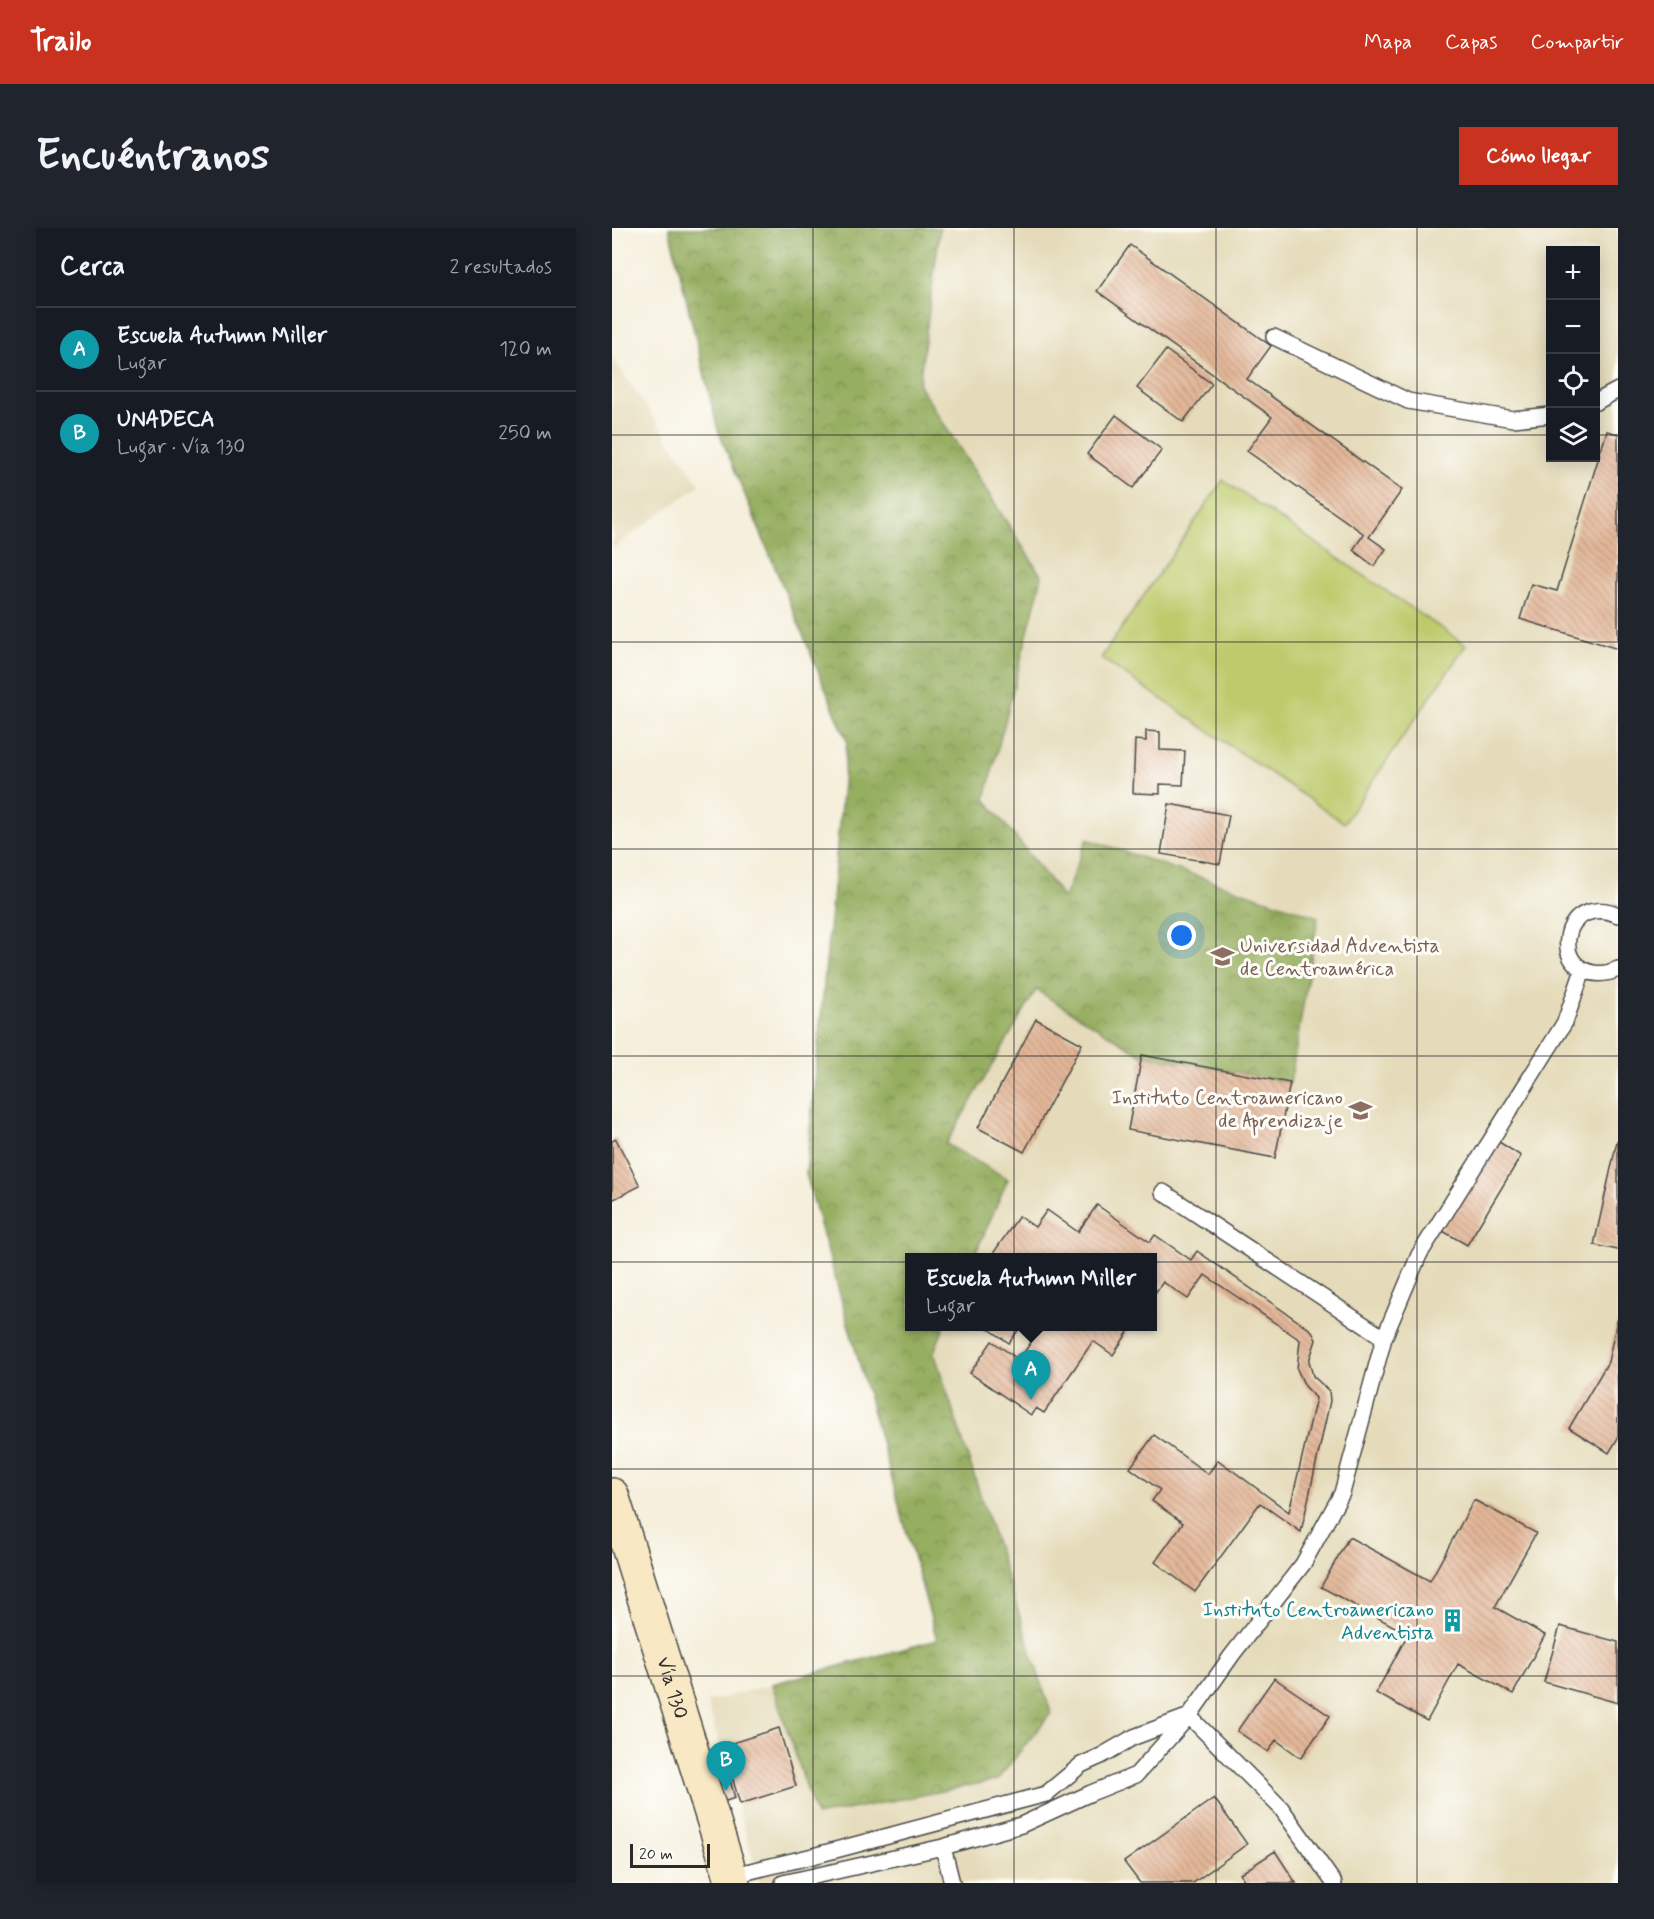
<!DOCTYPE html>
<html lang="es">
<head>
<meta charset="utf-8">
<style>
	:root { --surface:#171b24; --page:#20242c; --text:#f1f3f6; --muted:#9ea1a6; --line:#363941; --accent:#c8321e }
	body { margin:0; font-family:Mynerve,sans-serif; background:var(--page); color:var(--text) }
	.controls { position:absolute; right:18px; top:18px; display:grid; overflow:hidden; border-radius:0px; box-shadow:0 3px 15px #0003 }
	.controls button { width:54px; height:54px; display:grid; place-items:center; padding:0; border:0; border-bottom:2px solid var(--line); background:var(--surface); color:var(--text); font:30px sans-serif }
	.scale { position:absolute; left:18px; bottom:15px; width:80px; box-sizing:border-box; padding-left:6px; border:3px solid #2b2b2b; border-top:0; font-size:16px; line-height:21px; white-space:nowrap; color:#2b2b2b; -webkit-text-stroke:4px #fdfcf7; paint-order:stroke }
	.you { position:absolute; left:570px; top:708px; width:21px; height:21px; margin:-15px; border:4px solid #fff; border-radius:50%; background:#1a73e8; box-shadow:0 0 0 9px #1a73e833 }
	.badge { display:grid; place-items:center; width:39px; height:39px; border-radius:50%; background:var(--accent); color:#fff; font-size:20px; font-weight:700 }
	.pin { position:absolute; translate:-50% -50px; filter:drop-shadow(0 2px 3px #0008) }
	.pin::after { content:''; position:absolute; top:32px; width:21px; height:18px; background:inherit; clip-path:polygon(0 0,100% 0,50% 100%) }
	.popup { position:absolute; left:293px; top:1025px; width:252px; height:78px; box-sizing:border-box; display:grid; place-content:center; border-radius:0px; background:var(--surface); filter:drop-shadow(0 2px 4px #0005); font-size:20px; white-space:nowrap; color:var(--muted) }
	.popup b { font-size:22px; color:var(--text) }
	.popup::after { content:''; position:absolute; left:50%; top:100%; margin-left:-12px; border:12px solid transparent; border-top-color:var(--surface) }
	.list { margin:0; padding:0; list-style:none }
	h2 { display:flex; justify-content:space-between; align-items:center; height:78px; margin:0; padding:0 24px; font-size:26px }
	h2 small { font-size:20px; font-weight:400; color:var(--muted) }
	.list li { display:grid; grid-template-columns:39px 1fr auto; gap:18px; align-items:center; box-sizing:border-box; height:84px; padding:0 24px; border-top:2px solid var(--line) }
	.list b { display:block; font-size:22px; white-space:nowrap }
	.list p { margin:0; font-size:20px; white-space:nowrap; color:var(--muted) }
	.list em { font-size:20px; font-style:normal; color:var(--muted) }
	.icon { flex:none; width:33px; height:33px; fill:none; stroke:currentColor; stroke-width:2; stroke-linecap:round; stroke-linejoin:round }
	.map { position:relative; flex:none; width:1006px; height:1655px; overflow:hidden; border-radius:0px }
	header { display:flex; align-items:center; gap:36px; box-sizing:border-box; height:84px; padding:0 30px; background:var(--accent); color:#fff }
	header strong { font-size:28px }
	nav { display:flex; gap:33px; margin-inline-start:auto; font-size:21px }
	.intro { display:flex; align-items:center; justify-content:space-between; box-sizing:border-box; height:144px; padding:0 36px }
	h1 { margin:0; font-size:42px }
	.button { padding:15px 27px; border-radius:0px; background:var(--accent); color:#fff; font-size:21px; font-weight:700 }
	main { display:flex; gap:36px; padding:0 36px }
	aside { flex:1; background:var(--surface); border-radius:0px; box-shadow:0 3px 15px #0003 }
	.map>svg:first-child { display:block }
</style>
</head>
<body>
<header>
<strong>Trailo</strong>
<nav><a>Mapa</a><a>Capas</a><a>Compartir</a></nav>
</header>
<div class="intro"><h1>Encuéntranos</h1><a class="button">Cómo llegar</a></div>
<main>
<aside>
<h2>Cerca<small>2 resultados</small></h2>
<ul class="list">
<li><span class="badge" style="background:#0f9aa8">A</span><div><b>Escuela Autumn Miller</b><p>Lugar</p></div><em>120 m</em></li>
<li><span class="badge" style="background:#0f9aa8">B</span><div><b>UNADECA</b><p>Lugar · Vía 130</p></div><em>250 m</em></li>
</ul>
</aside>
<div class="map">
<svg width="1006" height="1655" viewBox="0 0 1006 1655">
	<defs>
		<pattern id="forest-crowns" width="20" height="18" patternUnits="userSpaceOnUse" patternTransform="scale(1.5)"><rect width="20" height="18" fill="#96ae60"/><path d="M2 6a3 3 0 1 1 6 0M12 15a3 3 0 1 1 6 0" fill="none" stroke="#7b8e4f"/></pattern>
		<pattern id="building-back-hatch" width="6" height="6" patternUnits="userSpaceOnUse" patternTransform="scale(1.5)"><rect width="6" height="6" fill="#e4b799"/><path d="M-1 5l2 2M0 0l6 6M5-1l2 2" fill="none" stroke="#b9957d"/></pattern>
	</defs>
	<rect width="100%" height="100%" fill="#fdfcf7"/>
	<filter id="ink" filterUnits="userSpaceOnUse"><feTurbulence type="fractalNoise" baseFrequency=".0167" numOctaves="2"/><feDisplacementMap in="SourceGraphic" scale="12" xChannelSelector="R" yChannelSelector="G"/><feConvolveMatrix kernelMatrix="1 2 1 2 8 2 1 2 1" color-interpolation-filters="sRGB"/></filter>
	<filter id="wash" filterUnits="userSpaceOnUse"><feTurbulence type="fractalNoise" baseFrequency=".008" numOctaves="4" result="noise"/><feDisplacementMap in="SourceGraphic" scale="24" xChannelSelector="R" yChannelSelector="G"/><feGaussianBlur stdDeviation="1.35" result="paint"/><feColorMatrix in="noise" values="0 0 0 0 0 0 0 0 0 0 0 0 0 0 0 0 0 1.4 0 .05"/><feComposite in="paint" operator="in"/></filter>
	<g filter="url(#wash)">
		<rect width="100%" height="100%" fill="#f5efdc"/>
		<path fill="#e5dbba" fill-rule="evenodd" d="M57,0H1006V1655H148L95,1474L325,1412L194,946L235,513L106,202ZM939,22H984V230H939ZM298,1030H540V1098H298Z
			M0,129L88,257L0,321Z"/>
		<path fill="url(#forest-crowns)" stroke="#606c46" stroke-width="1.5" d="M57,0H328L307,157L430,349L373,571L452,670L475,611L706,689L678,855L530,827L424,762L334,916L396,951L362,1029L298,1030V1098L332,1099L322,1124L439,1485L385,1552L204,1588L160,1456L325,1412L194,946L235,513L106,202Z"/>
		<path fill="#beca6c" stroke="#747a4c" stroke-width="1.5" d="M611,252L854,417L732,595L489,430Z"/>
		<g id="blocks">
			<path fill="url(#building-back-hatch)" d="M518,17L659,118L635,151L790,262L757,309L774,321L762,338L741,322L752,306L635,223L660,189L485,63Z
				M554,122L600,156L571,194L525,160Z
				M504,187L550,222L521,260L475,226Z
				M995,203L1006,206V421L908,391L919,356L945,363Z
				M534,503L548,504V522L573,523L571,557L548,556V566L521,565L523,512L534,513Z
				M557,576L617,587L608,636L549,626Z
				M424,791L470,816L412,924L366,900Z
				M530,827L678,855L663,930L516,902Z
				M4,911L28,958L0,972V913Z
				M884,912L909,928L855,1017L829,1002Z
				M1005,913H1006V1022L982,1017Z
				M485,977L538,1014L543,1007L579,1032L585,1023L700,1103L704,1112L697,1133L701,1148L717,1163L718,1173L689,1304L648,1275L583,1364L543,1334L571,1295L540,1273L548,1262L518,1240L542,1207L596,1246L606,1232L677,1284L704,1170L693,1158L685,1141L688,1112L593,1047L576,1071L551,1054L540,1069V1030H389L382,1024L407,988L423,999L435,982L466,1004Z
				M1005,1092L1006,1210L997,1225L957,1200L996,1134Z
				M373,1098H409L397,1115Z
				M430,1098H520L501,1127L481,1113L432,1185L424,1180L419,1187L358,1145L380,1113L407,1132Z
				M862,1272L924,1305L883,1379L933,1407L901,1466L846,1436L815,1493L764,1465L796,1406L709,1359L737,1309L818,1353Z
				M948,1398L1006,1414V1475L932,1454Z
				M662,1450L718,1488L689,1530L664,1512L656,1524L625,1503Z
				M167,1500L184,1558L128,1576L111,1518Z
				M118,1552L123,1570L111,1574L105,1556Z
				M602,1570L635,1616L581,1655H528L512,1634Z
				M663,1623L684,1655H634L628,1646Z"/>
		</g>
	</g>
	<g filter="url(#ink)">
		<use href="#blocks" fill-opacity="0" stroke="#494846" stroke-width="1.5"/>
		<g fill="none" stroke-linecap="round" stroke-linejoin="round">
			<defs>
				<path id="service" d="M662,109L796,173L901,191L939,187
					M984,174L1006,162
					M1006,687C986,677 959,684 956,710C952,740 982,753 1006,741
					M551,964L772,1110
					M577,1488L669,1580L722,1655
					M331,1619L340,1655
					M118,1648L201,1628L434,1566L469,1537L489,1528L522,1509L575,1489
					M171,1655L331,1619L409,1597L479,1565L524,1547L577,1488L620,1427L691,1336L730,1265L772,1110L807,1027L953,794L971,742"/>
				<g id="secondary">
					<path id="s1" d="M0,1267L121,1655"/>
				</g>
			</defs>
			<use href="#service" stroke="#494846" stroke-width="18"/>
			<use href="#secondary" stroke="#494846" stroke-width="36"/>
			<use href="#service" stroke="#fff" stroke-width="15"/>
			<use href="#secondary" stroke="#f8e8c3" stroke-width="33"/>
		</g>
	</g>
	<path fill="none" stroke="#2b2b2b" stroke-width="1.5" stroke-opacity="0.55" d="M201,0V1655M402,0V1655M604,0V1655M805,0V1655M0,207H939M984,207H1006M0,414H1006M0,621H1006M0,828H1006M0,1034H1006M0,1241H1006M0,1448H1006"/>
	<defs>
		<symbol id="university-bare" viewBox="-9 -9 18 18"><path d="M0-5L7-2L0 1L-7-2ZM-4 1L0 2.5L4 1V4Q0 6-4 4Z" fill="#8d6e63" stroke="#fdfcf7" stroke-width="2.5" paint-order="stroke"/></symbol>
		<symbol id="school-bare" viewBox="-9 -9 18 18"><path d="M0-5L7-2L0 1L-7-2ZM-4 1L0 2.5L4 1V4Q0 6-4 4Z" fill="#8d6e63" stroke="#fdfcf7" stroke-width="2.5" paint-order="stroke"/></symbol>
		<symbol id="building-bare" viewBox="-9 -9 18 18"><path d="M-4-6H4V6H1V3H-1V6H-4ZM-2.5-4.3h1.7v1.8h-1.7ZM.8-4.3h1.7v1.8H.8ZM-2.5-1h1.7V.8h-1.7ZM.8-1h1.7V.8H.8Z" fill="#0f9aa8" stroke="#fdfcf7" stroke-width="2.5" paint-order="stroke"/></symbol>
	</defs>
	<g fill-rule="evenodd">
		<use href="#university-bare" x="594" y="712" width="33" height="33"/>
		<use href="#school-bare" x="732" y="866" width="33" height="33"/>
		<use href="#building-bare" x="824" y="1376" width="33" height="33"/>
	</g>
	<g text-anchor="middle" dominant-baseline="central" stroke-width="6" stroke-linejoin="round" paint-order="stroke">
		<g font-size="20" fill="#785e54" stroke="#fdfcf7" text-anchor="start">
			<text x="628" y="718">Universidad Adventista<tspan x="628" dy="23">de Centroamérica</tspan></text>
			<text x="731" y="870" text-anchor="end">Instituto Centroamericano<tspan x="731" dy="23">de Aprendizaje</tspan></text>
		</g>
		<g font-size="20" fill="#0d838f" stroke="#fdfcf7" text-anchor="end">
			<text x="822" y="1382">Instituto Centroamericano<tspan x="822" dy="23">Adventista</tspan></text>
		</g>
		<g font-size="20" fill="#2b2b2b" stroke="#fdfcf7">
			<text stroke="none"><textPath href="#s1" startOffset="202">Vía 130</textPath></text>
		</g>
	</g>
</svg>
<div class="controls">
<button>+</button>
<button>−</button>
<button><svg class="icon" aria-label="locate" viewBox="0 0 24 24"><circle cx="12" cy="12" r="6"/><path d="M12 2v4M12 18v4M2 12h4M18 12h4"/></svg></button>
<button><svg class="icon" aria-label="layers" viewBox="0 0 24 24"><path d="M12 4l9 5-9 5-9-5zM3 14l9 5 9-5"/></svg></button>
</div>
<div class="scale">20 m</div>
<div class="you"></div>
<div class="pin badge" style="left:419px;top:1172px;background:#0f9aa8">A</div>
<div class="popup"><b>Escuela Autumn Miller</b>Lugar</div>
<div class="pin badge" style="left:114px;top:1563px;background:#0f9aa8">B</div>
</div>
</main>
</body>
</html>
